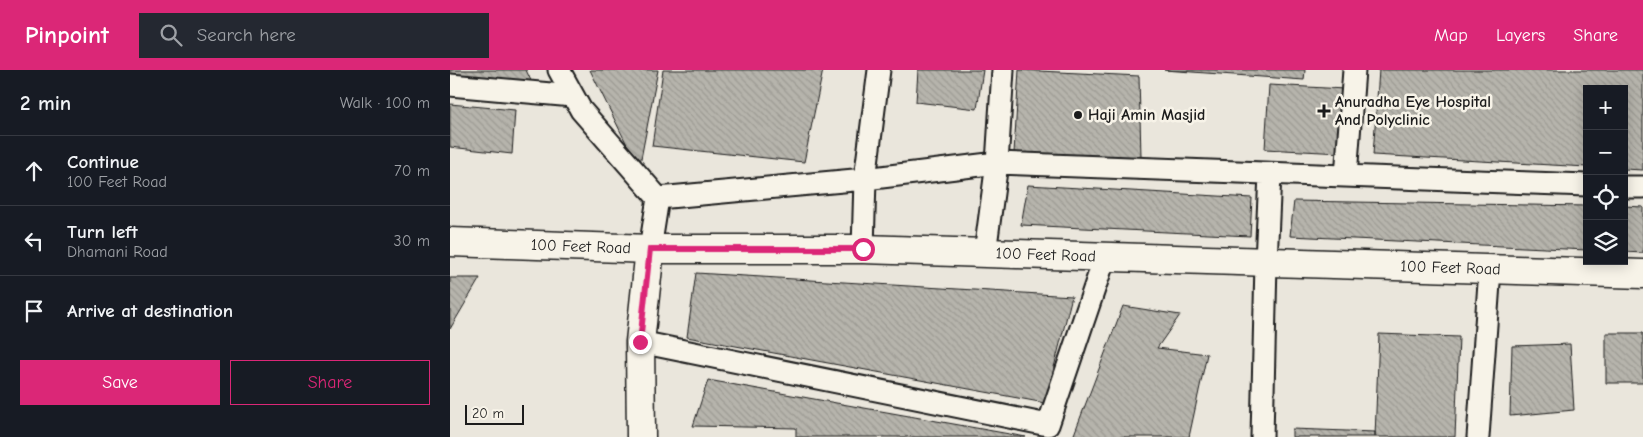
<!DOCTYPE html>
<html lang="en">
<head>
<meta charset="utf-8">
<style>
	:root { --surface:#171b24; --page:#242831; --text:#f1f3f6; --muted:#9ea1a6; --line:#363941; --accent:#db2777 }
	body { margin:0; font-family:"Comic Neue",sans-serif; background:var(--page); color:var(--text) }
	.controls { position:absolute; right:15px; top:15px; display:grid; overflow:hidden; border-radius:0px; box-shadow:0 2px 12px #0003 }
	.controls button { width:45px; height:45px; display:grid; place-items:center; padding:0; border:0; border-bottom:1px solid var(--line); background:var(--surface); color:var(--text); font:25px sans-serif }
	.scale { position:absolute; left:15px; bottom:12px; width:59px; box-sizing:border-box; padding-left:5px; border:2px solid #1c1c1c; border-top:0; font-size:14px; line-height:18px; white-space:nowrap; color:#1c1c1c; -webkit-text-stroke:4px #f7f3e8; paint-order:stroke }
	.stop { position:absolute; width:15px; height:15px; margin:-11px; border:4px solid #db2777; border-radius:50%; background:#fff }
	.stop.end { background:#db2777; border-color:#fff; box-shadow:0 1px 5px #0008 }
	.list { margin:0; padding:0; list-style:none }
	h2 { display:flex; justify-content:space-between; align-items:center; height:65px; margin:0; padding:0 20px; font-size:21px }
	h2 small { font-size:16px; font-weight:400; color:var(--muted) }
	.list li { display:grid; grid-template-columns:32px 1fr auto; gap:15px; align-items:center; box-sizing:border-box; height:70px; padding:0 20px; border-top:1px solid var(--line) }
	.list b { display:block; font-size:19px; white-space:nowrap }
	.list p { margin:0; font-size:16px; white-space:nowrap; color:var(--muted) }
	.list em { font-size:16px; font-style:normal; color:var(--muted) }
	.actions { display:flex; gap:10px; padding:15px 20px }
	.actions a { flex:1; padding:11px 0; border:1px solid var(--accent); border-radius:0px; text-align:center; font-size:18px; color:var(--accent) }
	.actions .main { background:var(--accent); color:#fff }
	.icon { flex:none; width:28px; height:28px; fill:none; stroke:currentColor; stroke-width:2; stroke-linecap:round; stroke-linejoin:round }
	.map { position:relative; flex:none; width:1193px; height:367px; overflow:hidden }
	header { display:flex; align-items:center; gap:30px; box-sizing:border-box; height:70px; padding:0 25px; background:var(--accent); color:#fff }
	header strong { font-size:24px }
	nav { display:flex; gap:28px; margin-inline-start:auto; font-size:18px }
	.search { width:350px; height:45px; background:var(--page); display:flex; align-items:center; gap:12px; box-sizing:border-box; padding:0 18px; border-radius:0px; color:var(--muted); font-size:19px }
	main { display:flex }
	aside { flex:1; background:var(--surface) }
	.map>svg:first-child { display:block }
</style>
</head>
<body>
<header>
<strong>Pinpoint</strong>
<div class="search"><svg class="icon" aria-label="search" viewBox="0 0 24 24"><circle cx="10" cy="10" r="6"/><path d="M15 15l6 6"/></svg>Search here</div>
<nav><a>Map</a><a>Layers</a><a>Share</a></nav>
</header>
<main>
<aside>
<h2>2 min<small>Walk · 100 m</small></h2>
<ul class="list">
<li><svg class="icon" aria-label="ahead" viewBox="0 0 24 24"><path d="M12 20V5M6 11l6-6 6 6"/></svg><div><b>Continue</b><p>100 Feet Road</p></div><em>70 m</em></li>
<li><svg class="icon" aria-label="left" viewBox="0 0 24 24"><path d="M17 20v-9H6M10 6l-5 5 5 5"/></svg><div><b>Turn left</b><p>Dhamani Road</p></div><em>30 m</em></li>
<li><svg class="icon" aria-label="arrive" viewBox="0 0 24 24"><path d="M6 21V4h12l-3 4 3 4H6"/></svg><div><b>Arrive at destination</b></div></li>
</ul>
<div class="actions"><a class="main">Save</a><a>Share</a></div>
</aside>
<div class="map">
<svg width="1193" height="367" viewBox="0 0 1193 367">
	<defs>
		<pattern id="building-back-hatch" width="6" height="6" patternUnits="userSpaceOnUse" patternTransform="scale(1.25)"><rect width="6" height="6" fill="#b6b4ac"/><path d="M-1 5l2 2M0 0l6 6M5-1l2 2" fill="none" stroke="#9c9a93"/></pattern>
	</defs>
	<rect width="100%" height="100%" fill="#eae6dc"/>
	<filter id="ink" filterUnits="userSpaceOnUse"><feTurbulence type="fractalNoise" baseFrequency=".02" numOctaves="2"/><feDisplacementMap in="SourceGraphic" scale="10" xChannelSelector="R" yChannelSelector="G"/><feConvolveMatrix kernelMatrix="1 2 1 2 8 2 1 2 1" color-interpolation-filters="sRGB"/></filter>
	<g filter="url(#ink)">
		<path fill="url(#building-back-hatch)" stroke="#1c1c1c" d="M0,0H76L83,15L0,4Z
			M140,0H208L189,99Z
			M213,0H373L354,92L202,76Z
			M468,0H533L527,39L466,32Z
			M569,0L689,6L691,87L564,83Z
			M714,0H855L854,10Z
			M929,0H1193V100L1174,99V19H1137V97L923,85Z
			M819,15L895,19L891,83L815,79Z
			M0,34L65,40L62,84L0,77Z
			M1137,56V85L1135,84Z
			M578,115L802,128L800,166L571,155Z
			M844,131L1137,136V180L840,166Z
			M1174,136L1193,137V183L1174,182Z
			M246,203L622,226L595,333L237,267Z
			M0,208H30L0,259Z
			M673,236L730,245L707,278L757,284L739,367H623Z
			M1156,263H1193V313H1156Z
			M929,264L1009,267L1005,367H925Z
			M1120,274L1124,340L1060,346L1062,276Z
			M258,310L576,367H346V358L243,356Z
			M842,359L925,362V367H842Z"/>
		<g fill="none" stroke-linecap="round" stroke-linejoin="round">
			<defs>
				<path id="minor" d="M109,0L131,40L208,128
					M553,0L547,93L1137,115
					M0,15L123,26
					M896,106L904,0
					M1174,117H1193
					M208,128L415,109L429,0
					M200,179L208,128
					M413,179L415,109L547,93L535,183
					M190,272L598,355L655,187
					M812,367L816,192L820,104
					M1028,367L1040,199"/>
				<g id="major">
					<path id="s1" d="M0,172L200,179H413L1193,204"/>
					<path d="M191,367L190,272L200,179"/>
				</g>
			</defs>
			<use href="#minor" stroke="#1c1c1c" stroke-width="25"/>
			<use href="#major" stroke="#1c1c1c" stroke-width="31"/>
			<use href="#minor" stroke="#f7f3e8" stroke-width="21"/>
			<use href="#major" stroke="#f7f3e8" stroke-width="28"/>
		</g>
	</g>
	<g fill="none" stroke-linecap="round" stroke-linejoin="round" filter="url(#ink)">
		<path stroke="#db2777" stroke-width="6" d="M190,272L200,179H413"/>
	</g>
	<g fill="#1c1c1c" stroke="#f7f3e8" stroke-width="2">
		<path d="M871.5 33.5h5v5h5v5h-5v5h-5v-5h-5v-5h5z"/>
		<circle cx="628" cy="45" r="5"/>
	</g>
	<g text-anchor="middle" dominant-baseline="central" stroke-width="5" stroke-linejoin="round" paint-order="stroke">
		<g font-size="16" font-weight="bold" fill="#1c1c1c" stroke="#f7f3e8" text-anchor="start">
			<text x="885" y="32">Anuradha Eye Hospital<tspan x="885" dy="18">And Polyclinic</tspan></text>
			<text x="638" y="45">Haji Amin Masjid</text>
		</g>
		<g font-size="16" fill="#1c1c1c" stroke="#f7f3e8">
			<text stroke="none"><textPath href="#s1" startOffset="131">100 Feet Road</textPath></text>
			<text stroke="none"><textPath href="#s1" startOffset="596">100 Feet Road</textPath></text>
			<text stroke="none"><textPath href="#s1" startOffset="1001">100 Feet Road</textPath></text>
		</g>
	</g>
</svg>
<div class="controls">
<button>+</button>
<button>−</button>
<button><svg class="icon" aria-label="locate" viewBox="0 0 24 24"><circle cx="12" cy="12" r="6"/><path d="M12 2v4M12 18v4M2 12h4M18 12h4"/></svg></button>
<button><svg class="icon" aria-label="layers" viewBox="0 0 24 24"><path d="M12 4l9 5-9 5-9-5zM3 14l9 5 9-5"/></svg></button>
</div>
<div class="scale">20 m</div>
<div class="stop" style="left:413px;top:179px"></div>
<div class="stop end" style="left:190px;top:272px"></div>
</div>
</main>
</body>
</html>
